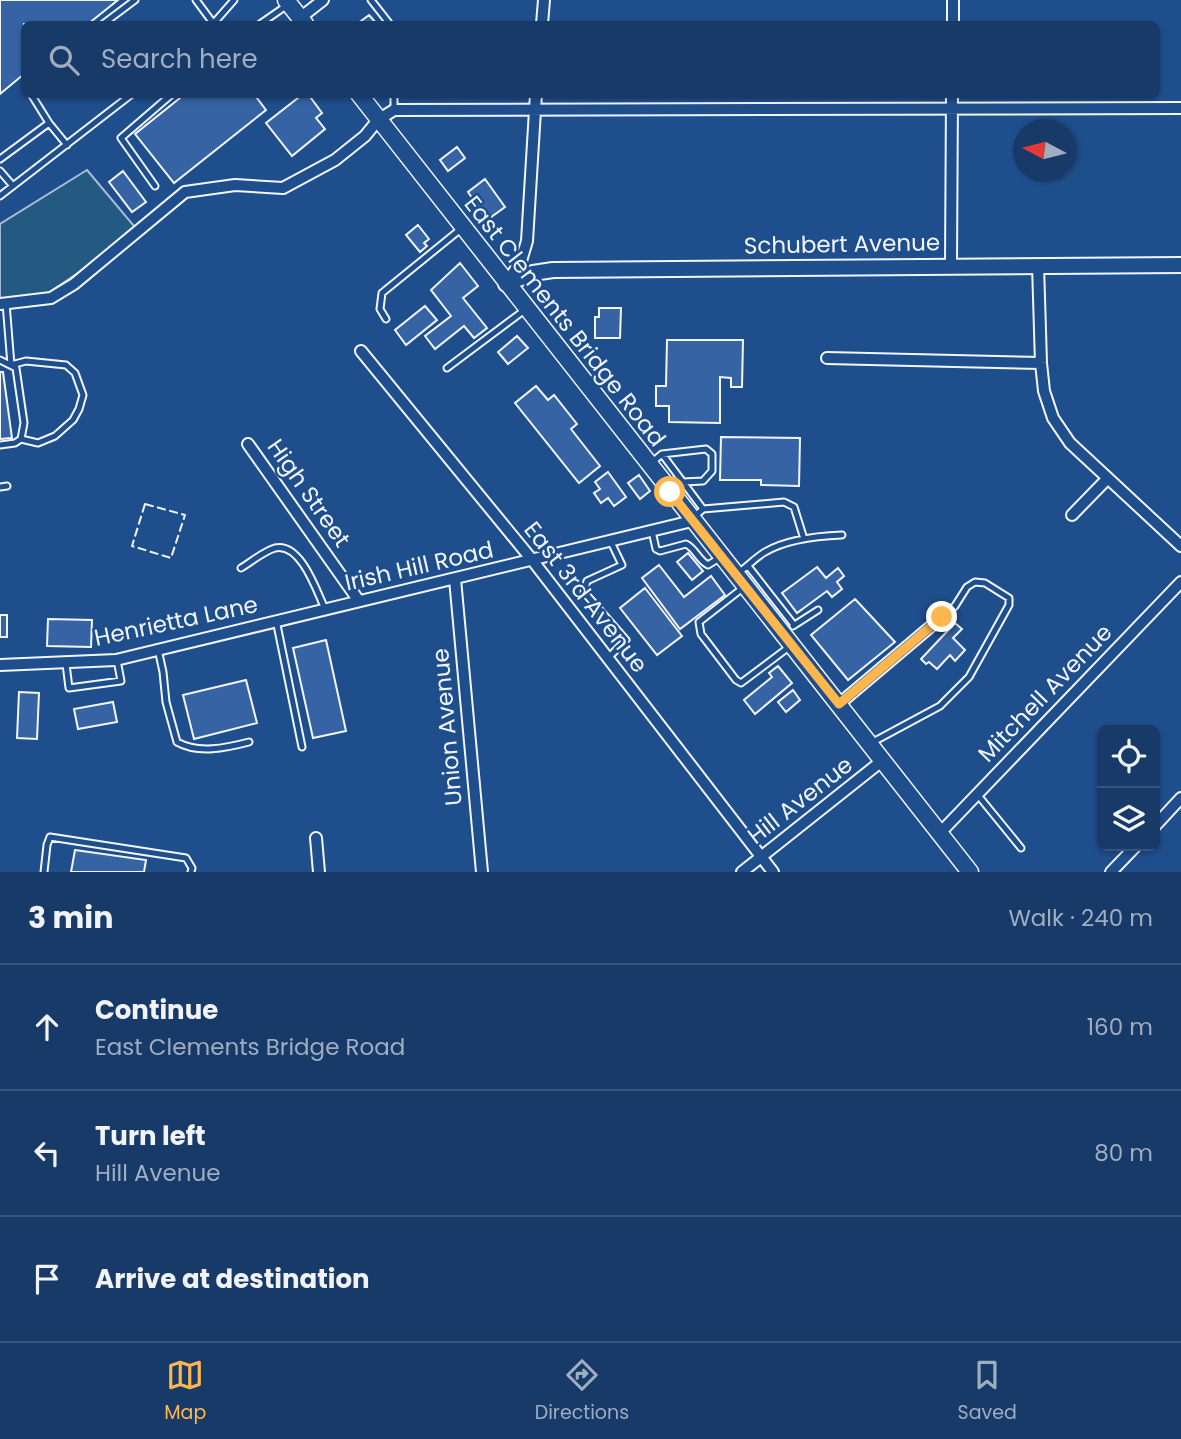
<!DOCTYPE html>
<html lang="en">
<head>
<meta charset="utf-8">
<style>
	:root { --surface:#173a69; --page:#20416f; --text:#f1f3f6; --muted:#9eadc0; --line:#36547d; --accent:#ffb74d }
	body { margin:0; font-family:Poppins,sans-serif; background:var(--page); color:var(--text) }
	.controls { position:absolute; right:21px; bottom:21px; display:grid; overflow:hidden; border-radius:10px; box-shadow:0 2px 5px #0004 }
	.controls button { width:63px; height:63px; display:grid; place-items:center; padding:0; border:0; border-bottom:2px solid var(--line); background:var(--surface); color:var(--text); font:35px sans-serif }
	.compass { position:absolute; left:1013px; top:119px; width:63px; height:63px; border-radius:50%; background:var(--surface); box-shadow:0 2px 5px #0004; rotate:277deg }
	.stop { position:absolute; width:21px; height:21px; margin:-16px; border:5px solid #ffb74d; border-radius:50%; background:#fff }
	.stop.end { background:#ffb74d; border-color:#fff; box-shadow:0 2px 7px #0008 }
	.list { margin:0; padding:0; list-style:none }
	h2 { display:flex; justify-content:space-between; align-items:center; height:91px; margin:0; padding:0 28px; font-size:30px }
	h2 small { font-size:23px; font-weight:400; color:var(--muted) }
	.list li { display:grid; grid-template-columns:46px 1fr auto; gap:21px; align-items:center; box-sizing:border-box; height:126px; padding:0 28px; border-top:2px solid var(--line) }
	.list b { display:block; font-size:26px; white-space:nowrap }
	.list p { margin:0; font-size:23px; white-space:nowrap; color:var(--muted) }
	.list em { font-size:23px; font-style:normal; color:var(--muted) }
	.icon { flex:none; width:38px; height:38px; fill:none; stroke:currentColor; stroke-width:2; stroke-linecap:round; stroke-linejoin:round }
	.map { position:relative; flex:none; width:1181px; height:872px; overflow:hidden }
	.search { position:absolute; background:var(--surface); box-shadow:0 2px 5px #0004; left:21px; right:21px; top:21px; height:77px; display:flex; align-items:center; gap:18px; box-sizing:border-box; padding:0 24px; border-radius:10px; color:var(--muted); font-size:26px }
	.sheet { height:469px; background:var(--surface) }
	nav { display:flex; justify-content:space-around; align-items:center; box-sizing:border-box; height:98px; border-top:2px solid var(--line); background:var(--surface); font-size:19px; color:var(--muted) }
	nav a { display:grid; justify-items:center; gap:4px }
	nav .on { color:var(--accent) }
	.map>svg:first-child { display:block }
</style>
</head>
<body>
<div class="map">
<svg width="1181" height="872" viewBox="0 0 1181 872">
	<rect width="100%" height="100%" fill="#1f4e8c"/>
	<path fill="#245a82" stroke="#a8bbd7" stroke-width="2" d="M87,170L139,232L32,304L0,306V224Z"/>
	<path fill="#3563a3" stroke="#f2f6ff" stroke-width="2" d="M0,0H118L88,24H24V74L0,94Z
		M369,15L377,24H357Z
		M185,94H254L266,110L174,183L135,134Z
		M303,94H308L322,113L316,118L325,129L292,156L266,123Z
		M457,147L465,158L448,171L440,160Z
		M123,171L146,202L132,212L109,182Z
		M485,179L505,207L487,220L468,192Z
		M418,225L429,239L424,243L427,246L420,252L406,235Z
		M460,263L478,286L463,298L487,328L474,338L464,326L435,349L425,336L451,316L431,290Z
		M425,306L437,320L406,345L395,330Z
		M599,308H621L620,338H595V317H599Z
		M517,336L528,348L508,364L498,352Z
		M667,340H743L742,387H731V378L720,377V423L669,422V406H656V386H666Z
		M0,372H3L12,438L0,439Z
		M536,386L548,400L554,395L577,424L571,429L600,466L579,483L515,403Z
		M721,437L800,438L799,486L761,485V480H720Z
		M608,472L626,497L614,506L608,498L601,503L594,493L600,489L595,482Z
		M639,475L650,491L640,499L628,483Z
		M688,553L703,571L692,580L677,562Z
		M659,565L684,597L711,576L725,595L680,629L642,578Z
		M817,567L826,578L838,568L844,576L837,582L842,589L832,597L827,591L797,613L782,593Z
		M645,588L682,636L657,655L620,608Z
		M855,599L895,642L848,680L811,635Z
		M0,615H7V637H0Z
		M48,619L92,620L91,647L47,646Z
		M955,623L962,629L953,638L965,650L955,661L950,655L937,669L929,662L926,664L921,659Z
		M326,640L346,731L313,738L293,648Z
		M778,666L792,683L755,714L744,700L772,677L769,673Z
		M246,680L257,723L194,739L183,695Z
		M793,690L800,700L786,712L778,702Z
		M19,692L39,693L37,739L17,738Z
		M113,702L117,722L78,729L74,709Z
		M75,850L146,860L144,872H71Z"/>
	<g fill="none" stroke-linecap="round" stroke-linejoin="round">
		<defs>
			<path id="lane" d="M196,0L213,23
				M371,0L389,23
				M103,24L135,0
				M213,24L234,0
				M260,24L286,6
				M394,94V110
				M49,123L67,145
				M0,159L49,123L31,94
				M0,171L13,186
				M155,186L121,138L172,94
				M0,196L132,94
				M6,303L11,365L26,361L66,365L75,373L83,395L79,409L73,420L55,436L38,443L21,439
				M386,319L380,309L382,293L462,228
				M0,360L16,368L24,423L21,439L15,443L0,445
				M447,368L526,309
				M662,454L703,509
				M651,463L662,454L706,449L712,454V471L703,481L683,482L672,490
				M0,487L7,486
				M695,516L703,509L784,502L794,507L804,539
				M652,531L656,549L660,551L686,544C696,549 698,560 708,565L721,557
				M748,566L794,625
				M241,568C251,562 264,551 275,548C301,542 317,592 325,609
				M738,573C747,567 755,558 765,552C787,539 817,536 842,535
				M744,587L699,622L701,634L736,680L741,683L789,647
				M276,620L302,747
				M793,626L818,610
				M158,649L163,672L166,702L177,742C198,754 226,748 249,742
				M607,659L626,640L584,592L587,581L622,565L611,542
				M66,664L69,688L121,681L117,660
				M873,742L940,706L969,677L1009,605V598L985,583L975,582L967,587L955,606L942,617
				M977,794L1021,848
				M44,872L47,845L50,837L186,858L192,868L191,872"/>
			<path id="street" d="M300,18L323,0
				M542,24L544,0
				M953,24V0
				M1038,265L1041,363L1044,391L1053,418L1070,443L1181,546
				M951,266L952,94
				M506,284L521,261L527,241L536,94
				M0,304L51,298L74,284L185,192L235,185L283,188L335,160L365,136L378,120L394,110L1181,108
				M361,351L533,561L773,872
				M827,358L1041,363
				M248,444L359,601
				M1072,515L1108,478
				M455,579L482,872
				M0,665L116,660L692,521
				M839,704L942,617
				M1155,826L1181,798
				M940,833L1181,582
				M316,838L319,872
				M742,872L883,760
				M1111,872L1136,846"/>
			<path id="secondary" d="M506,284L533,273L553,270L1181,265"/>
			<path id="primary" d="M286,0L305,24
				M359,94L970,872"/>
		</defs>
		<use href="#lane" stroke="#f2f6ff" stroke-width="9"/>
		<use href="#street" stroke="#f2f6ff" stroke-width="14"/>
		<use href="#secondary" stroke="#f2f6ff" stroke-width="18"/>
		<use href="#primary" stroke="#f2f6ff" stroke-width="19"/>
		<use href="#lane" stroke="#1f4e8c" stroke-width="5"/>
		<use href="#street" stroke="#1f4e8c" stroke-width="10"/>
		<use href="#secondary" stroke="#1f4e8c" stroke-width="14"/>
		<use href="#primary" stroke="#1f4e8c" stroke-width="16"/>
		<path stroke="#f2f6ff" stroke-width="2" stroke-dasharray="9 3.5" stroke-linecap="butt" d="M145,504L185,515L171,558L132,546Z"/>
	</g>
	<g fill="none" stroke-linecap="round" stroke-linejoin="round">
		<path stroke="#ffb74d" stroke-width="9" d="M670,492L839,704L942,617"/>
	</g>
	<g text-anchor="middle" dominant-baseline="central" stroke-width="5" stroke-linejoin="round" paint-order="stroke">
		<g font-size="23" fill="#f2f6ff" stroke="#1f4e8c">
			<text transform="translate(842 244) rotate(-1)">Schubert Avenue</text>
			<text transform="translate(565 321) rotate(52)">East Clements Bridge Road</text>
			<text transform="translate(309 493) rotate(55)">High Street</text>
			<text transform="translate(419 566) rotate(-13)">Irish Hill Road</text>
			<text transform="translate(586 597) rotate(52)">East 3rd Avenue</text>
			<text transform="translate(176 621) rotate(-12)">Henrietta Lane</text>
			<text transform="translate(1045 693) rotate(-46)">Mitchell Avenue</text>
			<text transform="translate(447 727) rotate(-95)">Union Avenue</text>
			<text transform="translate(800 800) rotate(-38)">Hill Avenue</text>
		</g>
	</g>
</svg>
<div class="controls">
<button><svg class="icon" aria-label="locate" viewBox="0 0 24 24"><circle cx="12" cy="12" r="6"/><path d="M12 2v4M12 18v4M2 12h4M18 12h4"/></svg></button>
<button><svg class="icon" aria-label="layers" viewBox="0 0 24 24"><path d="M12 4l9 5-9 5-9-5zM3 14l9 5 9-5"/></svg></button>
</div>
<svg class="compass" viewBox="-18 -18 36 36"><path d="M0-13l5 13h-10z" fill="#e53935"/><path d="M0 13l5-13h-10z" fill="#9eadc0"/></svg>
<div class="stop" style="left:670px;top:492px"></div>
<div class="stop end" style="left:942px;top:617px"></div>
<div class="search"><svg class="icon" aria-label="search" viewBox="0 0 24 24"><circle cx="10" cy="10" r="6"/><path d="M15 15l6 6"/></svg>Search here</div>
</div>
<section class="sheet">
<h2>3 min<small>Walk · 240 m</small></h2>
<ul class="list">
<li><svg class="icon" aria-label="ahead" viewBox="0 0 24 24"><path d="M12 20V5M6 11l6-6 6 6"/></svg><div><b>Continue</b><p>East Clements Bridge Road</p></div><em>160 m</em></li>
<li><svg class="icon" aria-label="left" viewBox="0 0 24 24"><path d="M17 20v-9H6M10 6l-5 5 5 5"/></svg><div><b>Turn left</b><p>Hill Avenue</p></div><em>80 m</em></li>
<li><svg class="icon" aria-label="arrive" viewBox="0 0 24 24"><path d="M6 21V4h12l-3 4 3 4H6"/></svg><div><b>Arrive at destination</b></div></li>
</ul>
</section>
<nav>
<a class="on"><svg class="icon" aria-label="map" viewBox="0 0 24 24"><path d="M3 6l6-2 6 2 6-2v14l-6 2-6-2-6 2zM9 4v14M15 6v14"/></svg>Map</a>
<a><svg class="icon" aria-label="directions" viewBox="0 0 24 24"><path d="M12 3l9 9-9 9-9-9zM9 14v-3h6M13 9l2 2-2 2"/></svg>Directions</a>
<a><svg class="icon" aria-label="saved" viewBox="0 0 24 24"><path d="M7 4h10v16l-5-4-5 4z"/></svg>Saved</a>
</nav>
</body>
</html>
